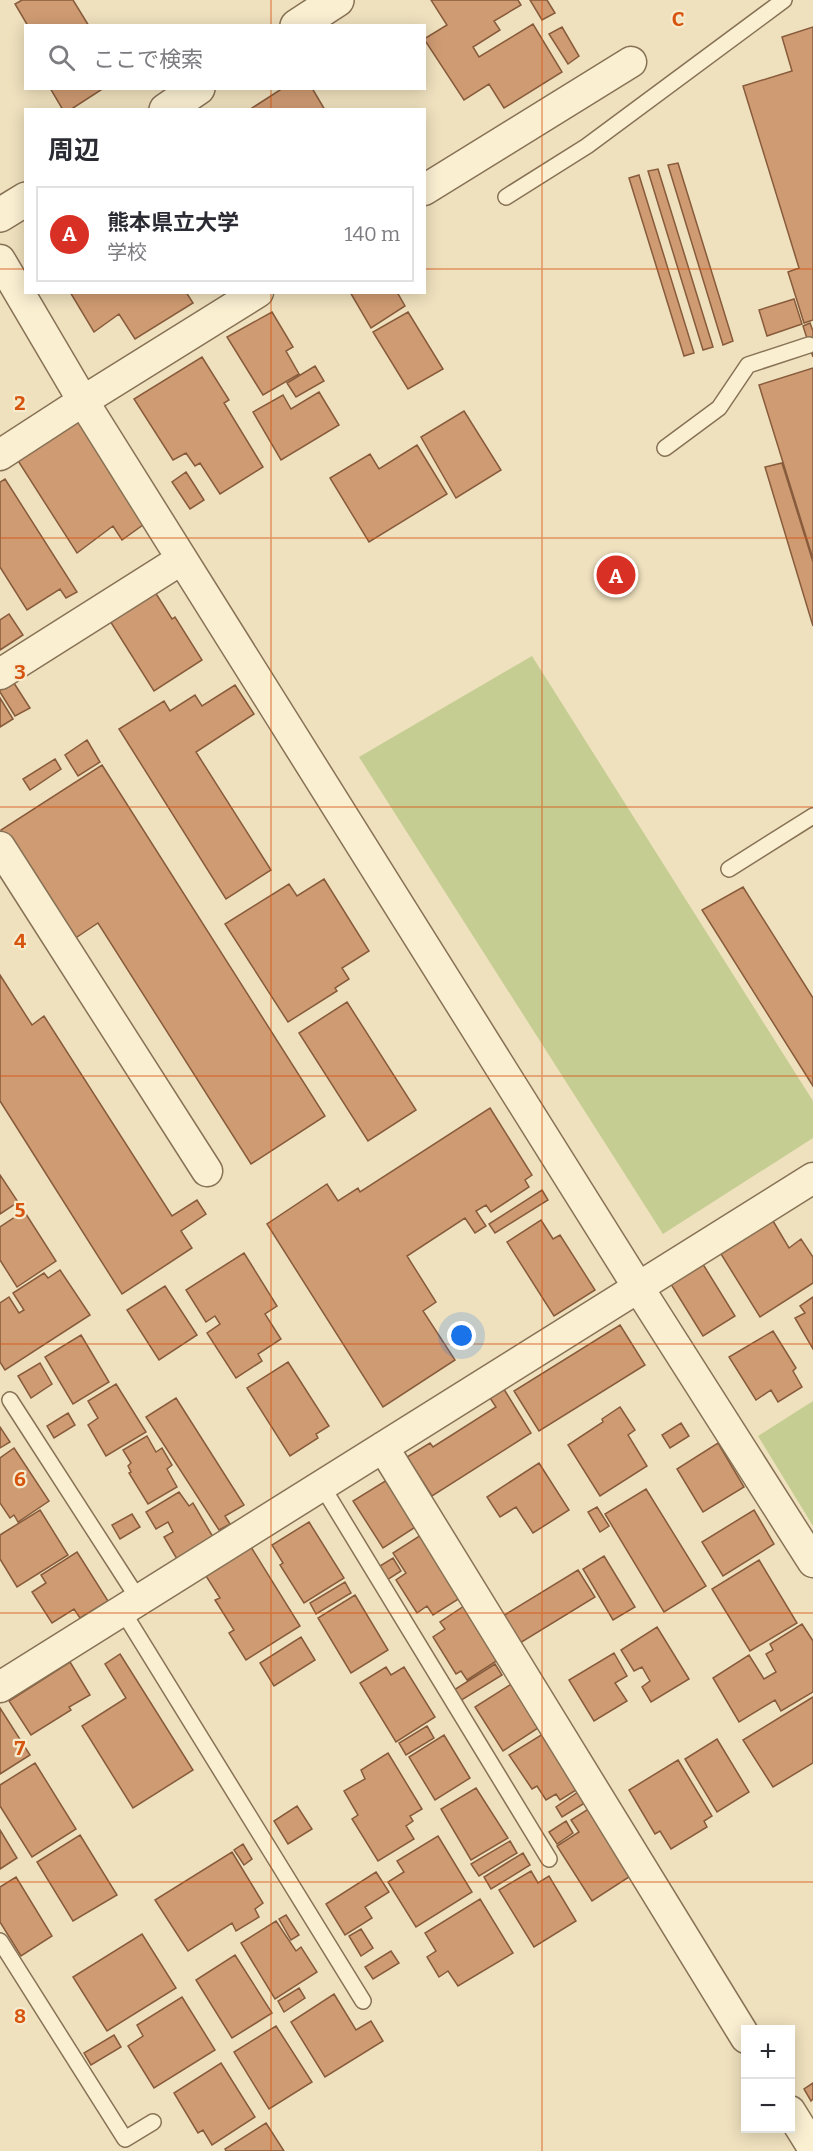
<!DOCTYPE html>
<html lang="ja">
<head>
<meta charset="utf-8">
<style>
	:root { --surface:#fff; --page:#f7f7f7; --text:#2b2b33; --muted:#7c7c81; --line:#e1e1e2; --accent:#d93025 }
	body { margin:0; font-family:Bitter,"Noto Sans JP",serif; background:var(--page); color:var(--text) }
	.controls { position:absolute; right:18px; bottom:18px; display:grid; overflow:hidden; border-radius:0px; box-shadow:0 3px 15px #0003 }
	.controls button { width:54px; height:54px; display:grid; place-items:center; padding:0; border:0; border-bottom:2px solid var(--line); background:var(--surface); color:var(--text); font:30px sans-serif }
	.you { position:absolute; left:462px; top:1336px; width:21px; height:21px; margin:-15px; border:4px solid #fff; border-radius:50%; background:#1a73e8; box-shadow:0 0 0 9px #1a73e833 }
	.badge { display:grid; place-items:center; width:39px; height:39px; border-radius:50%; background:var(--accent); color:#fff; font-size:20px; font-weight:700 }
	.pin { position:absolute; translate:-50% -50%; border:3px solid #fff; box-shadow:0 2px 6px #0006 }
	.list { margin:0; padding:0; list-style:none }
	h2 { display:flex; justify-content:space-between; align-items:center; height:78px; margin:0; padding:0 24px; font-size:26px }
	h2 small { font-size:20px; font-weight:400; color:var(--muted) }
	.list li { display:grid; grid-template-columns:39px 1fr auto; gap:18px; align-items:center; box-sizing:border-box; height:96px; margin:0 12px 12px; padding:0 12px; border:2px solid var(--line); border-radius:0px }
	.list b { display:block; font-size:22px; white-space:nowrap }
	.list p { margin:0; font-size:20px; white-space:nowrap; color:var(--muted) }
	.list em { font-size:20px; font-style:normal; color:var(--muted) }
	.icon { flex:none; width:33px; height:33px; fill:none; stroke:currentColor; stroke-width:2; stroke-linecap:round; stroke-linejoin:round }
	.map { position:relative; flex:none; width:813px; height:2151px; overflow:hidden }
	.search { position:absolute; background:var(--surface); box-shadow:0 3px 15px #0003; left:24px; top:24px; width:402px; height:66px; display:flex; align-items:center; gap:15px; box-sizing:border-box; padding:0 21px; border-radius:0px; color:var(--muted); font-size:22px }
	.panel { position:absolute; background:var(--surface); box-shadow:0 3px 15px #0003; left:24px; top:108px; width:402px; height:186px; border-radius:0px }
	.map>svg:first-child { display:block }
</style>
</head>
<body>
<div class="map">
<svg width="813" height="2151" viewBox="0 0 813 2151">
	<rect width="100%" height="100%" fill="#efe1be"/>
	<path fill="#c5cd92" d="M532,656L813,1101V1138L663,1234L359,757Z
		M813,1401V1526L758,1436Z"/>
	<path fill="#cf9b72" stroke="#875b3b" stroke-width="1.5" d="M22,0H73L89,26H28L15,4Z
		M431,0H518L521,5L494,21L500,30L473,47L479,57L533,24L562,72L504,108L489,84L464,100L424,39L447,25Z
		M530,0H547L555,13L542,20Z
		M562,27L579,56L568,64L549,34Z
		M813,27V320L804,323L788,272L799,268L743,86L792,71L782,37Z
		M50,88H104L70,110H63Z
		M283,88H312L325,110H249Z
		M678,163L733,341L723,345L668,165Z
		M658,169L713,347L703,350L648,171Z
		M639,175L694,353L684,356L629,178Z
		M70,292H186L193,303L135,339L119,314L94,332Z
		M350,292H397L405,306L371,328Z
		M794,299L802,324L767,336L759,310Z
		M272,312L293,347L286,351L299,374L263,395L227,337Z
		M408,312L443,369L408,389L373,332Z
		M810,323L813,331V357L803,326Z
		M202,357L229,400L224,403L263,467L220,494L200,463L195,466L186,453L173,460L134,399Z
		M315,366L324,381L296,397L287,383Z
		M813,368V559L759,385Z
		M319,392L339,425L281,460L253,412L283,395L291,409Z
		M464,411L501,470L456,498L421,437Z
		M76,417L147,522L122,540L113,526L77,553L15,456Z
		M417,445L447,494L369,542L330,478L370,454L379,469Z
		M782,463L813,562V626L765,467Z
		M186,472L204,500L190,509L172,482Z
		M5,479L77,592L66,598L60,589L27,610L0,567V482Z
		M155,592L172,619L175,617L202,660L154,691L110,621Z
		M9,614L23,635L0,650V620Z
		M12,680L30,708L15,716L0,692V688Z
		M235,685L254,714L196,752L271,870L226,899L119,729L164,701L170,711L195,695L202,706Z
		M0,698L13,719L0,727Z
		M87,740L100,762L78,776L65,755Z
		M55,759L61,769L30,790L23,779Z
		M102,765L325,1116L251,1164L98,923L71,941L1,830Z
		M324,879L369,951L342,968L349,979L335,988L337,991L288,1022L225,924L289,884L297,896Z
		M743,887L813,998V1086L702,910Z
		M0,975L32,1025L44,1016L172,1216L197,1200L206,1214L181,1231L192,1248L122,1294L0,1101Z
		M347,1002L416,1110L368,1141L299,1033Z
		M490,1108L532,1175L525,1180L529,1187L491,1212L486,1205L476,1211L486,1226L475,1233L465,1218L407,1256L436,1302L423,1311L455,1360L383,1407L267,1224L327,1184L338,1201L358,1188L360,1192Z
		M0,1175L18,1202L0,1214Z
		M542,1190L548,1200L495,1233L489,1224Z
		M24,1211L56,1261L17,1287L0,1260V1227Z
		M541,1220L553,1239L560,1235L595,1290L554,1316L507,1242Z
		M773,1221L789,1248L801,1239L813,1257V1283L760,1317L721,1254Z
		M244,1253L277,1306L265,1314L281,1339L258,1354L262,1361L236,1378L207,1333L220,1324L215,1316L206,1322L186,1290Z
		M701,1261L735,1316L703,1336L669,1281Z
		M60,1270L90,1315L5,1370L0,1362V1303L9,1297L19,1313L24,1310L13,1293L44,1273L48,1278Z
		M165,1286L197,1335L159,1360L127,1310Z
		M813,1297V1349L795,1318L805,1313L800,1306Z
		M620,1325L645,1365L539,1431L514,1391Z
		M773,1331L796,1368L793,1371L802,1387L778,1402L771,1390L756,1400L729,1357Z
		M81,1335L109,1382L73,1404L45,1357Z
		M288,1362L329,1426L316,1434L318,1438L290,1456L247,1388Z
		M40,1363L52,1384L31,1398L18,1376Z
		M116,1384L146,1432L106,1456L88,1425L98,1418L88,1401Z
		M502,1386L531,1433L432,1496L407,1457L430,1443L433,1447L496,1407L488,1395Z
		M176,1398L244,1505L225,1516L230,1524L219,1530L146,1417Z
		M620,1407L635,1430L628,1435L647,1466L600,1496L568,1445L603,1422L602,1419Z
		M68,1413L75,1425L54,1438L47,1426Z
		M681,1423L689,1436L670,1448L662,1435Z
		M0,1427L10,1442L0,1448Z
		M147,1436L156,1452L162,1448L172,1465L167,1469L177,1487L148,1504L129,1473L131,1472L128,1466L131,1463L123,1450Z
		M718,1443L744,1487L703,1512L677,1469Z
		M14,1448L49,1501L18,1522L14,1515L10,1518L0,1503V1458Z
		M539,1463L569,1510L533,1533L516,1507L500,1517L487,1497Z
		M387,1480L417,1526L383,1548L353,1501Z
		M646,1489L706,1586L664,1612L605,1514Z
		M179,1492L189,1506L193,1503L213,1537L177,1559L164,1537L173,1532L168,1522L156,1529L146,1512Z
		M597,1507L609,1526L600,1532L588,1512Z
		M40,1510L68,1555L17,1587L0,1559V1535Z
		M754,1510L774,1544L723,1576L702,1542Z
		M132,1514L140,1527L120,1539L112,1525Z
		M309,1522L344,1578L304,1603L280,1565L283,1563L272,1545Z
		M421,1535L460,1598L433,1615L427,1606L417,1613L396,1580L406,1573L393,1553Z
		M251,1547L300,1626L246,1660L229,1633L234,1630L215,1600L220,1598L206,1576Z
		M77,1552L108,1601L80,1618L74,1609L52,1623L32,1592L46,1583L41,1575Z
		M604,1556L635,1607L613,1620L583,1569Z
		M393,1558L401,1571L384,1582L375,1569Z
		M759,1560L797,1623L750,1651L712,1589Z
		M578,1570L595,1597L520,1643L503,1616Z
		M345,1582L351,1593L316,1614L310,1603Z
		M355,1595L388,1650L351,1673L318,1618Z
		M464,1606L498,1660L467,1680L461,1671L456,1674L433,1637L445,1629L440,1622Z
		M802,1624L813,1641V1692L781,1711L775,1700L739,1722L713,1678L749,1655L764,1679L776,1672L766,1654L773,1650L770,1644Z
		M657,1627L689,1679L651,1702L642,1687L650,1681L642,1667L634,1671L621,1650Z
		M301,1637L315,1660L274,1686L260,1663Z
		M614,1653L627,1676L615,1683L627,1701L594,1721L569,1680Z
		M120,1654L193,1770L133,1808L82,1726L126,1698L105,1664Z
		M70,1662L90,1695L69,1707L71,1710L31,1735L9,1701Z
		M495,1664L502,1675L460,1701L454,1690Z
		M386,1667L391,1675L404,1667L435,1717L396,1742L360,1683Z
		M513,1683L541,1726L503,1751L475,1707Z
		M813,1697V1763L773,1787L743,1740Z
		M0,1708L30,1755L0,1774Z
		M427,1726L434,1738L406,1755L399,1743Z
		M546,1732L581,1787L560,1800L556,1794L546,1800L537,1786L532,1789L509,1755Z
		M444,1735L470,1778L435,1800L409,1757Z
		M717,1739L749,1792L717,1812L685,1759Z
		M388,1753L422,1809L410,1816L413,1821L406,1826L414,1839L378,1861L352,1819L358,1815L344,1791L365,1779L361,1770Z
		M678,1760L712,1816L704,1821L707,1827L671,1849L660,1831L655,1834L629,1790Z
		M35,1763L76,1829L32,1857L0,1806V1785Z
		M476,1788L508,1838L471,1860L441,1809Z
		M581,1790L588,1801L562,1817L556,1807Z
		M297,1806L312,1829L288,1844L274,1821Z
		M590,1808L632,1875L592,1901L557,1846L579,1832L571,1820Z
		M566,1821L573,1833L557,1844L549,1832Z
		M0,1830L17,1858L0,1869Z
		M80,1835L117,1895L73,1921L37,1862Z
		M438,1836L472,1892L416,1927L388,1882L404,1872L397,1861Z
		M510,1841L517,1853L479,1876L471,1864Z
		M243,1844L252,1859L244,1865L234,1850Z
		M232,1852L263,1903L255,1909L259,1917L236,1931L232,1923L188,1951L155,1900Z
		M523,1853L530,1865L491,1889L484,1877Z
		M531,1871L538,1883L549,1876L576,1921L534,1947L499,1890Z
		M376,1872L389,1892L365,1907L372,1918L345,1935L326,1904Z
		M16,1877L52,1936L21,1956L0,1922V1887Z
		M480,1899L513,1953L458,1986L448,1971L439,1977L427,1957L436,1951L425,1933Z
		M286,1915L299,1935L291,1940L279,1919Z
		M276,1921L296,1951L301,1947L317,1972L275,1999L241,1943Z
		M361,1929L373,1948L361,1956L349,1936Z
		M142,1934L176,1988L107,2031L73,1977Z
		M391,1951L399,1963L373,1979L365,1967Z
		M235,1955L272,2013L232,2038L196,1980Z
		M299,1988L305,1998L284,2012L278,2001Z
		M334,1994L356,2030L371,2021L383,2041L325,2077L291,2022Z
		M182,1997L215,2050L154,2088L128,2046L143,2036L137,2025Z
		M276,2026L312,2082L269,2109L234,2052Z
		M114,2035L121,2047L91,2065L84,2053Z
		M221,2063L255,2117L212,2145L203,2130L198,2133L174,2093Z
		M813,2083V2099L811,2101L804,2089Z
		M266,2123L284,2151H226L225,2149Z"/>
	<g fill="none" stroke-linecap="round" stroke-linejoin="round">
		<defs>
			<path id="service" d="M506,197L587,146L784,0
				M665,448L719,408L748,365L809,345
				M729,869L813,816
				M10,1400L139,1600
				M322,1486L549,1859
				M122,1610L363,2001
				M0,1941L125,2139L153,2122"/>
			<path id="minor" d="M424,190L631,62
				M0,260L83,401L638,1287L813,1562
				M0,455L83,401L258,292
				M0,674L182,559
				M0,847L207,1171
				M383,1447L746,2038
				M0,1687L813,1178
				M790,2111L813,2148"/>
			<path id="tertiary" d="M297,26L337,0
				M166,110L198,88
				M0,215L26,199"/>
		</defs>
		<use href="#service" stroke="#887256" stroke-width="18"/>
		<use href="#minor" stroke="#887256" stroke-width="33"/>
		<use href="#tertiary" stroke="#887256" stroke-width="36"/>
		<use href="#service" stroke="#faefd1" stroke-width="15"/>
		<use href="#minor" stroke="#faefd1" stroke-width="30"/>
		<use href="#tertiary" stroke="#faefd1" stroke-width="33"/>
	</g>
	<path fill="none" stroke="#d6540e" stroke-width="1.5" stroke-opacity="0.55" d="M271,0V26M542,0V2151M271,88V110M0,269H26M424,269H813M271,292V2151M0,538H813M0,807H813M0,1076H813M0,1344H813M0,1613H813M0,1882H813"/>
	<g font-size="20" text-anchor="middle" font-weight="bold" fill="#d6540e" stroke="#f6ebcd" stroke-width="4.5" stroke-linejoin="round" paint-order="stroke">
		<text x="678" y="26">C</text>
		<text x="20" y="410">2</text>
		<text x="20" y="679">3</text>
		<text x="20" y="948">4</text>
		<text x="20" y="1217">5</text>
		<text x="20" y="1486">6</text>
		<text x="20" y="1755">7</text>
		<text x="20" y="2023">8</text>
	</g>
</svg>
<div class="controls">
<button>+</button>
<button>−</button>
</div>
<div class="you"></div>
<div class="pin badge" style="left:616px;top:575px">A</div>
<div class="search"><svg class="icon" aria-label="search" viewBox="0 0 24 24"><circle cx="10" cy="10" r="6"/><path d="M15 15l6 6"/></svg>ここで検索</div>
<section class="panel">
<h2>周辺<small></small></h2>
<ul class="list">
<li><span class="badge">A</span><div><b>熊本県立大学</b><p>学校</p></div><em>140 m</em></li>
</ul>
</section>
</div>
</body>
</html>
